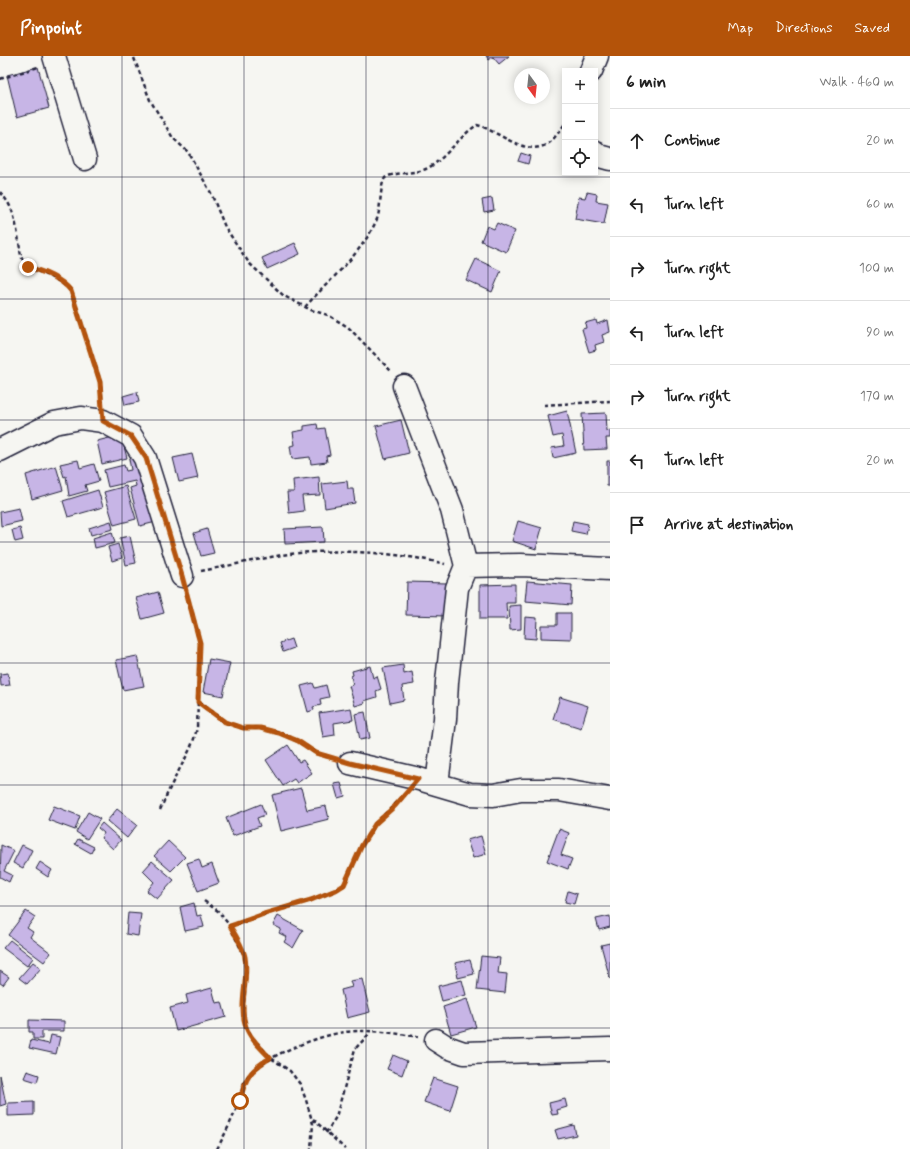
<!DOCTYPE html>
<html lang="en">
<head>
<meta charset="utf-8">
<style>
	:root { --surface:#fff; --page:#f6f6f6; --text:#222; --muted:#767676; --line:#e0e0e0; --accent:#b45309 }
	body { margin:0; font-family:Mynerve,sans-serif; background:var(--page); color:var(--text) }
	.controls { position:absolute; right:12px; top:12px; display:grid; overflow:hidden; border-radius:0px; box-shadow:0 2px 10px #0003 }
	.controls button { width:36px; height:36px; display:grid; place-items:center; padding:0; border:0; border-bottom:1px solid var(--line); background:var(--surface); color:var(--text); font:20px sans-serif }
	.compass { position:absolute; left:514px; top:12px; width:36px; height:36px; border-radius:50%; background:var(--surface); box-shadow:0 2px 10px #0003; rotate:165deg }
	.stop { position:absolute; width:12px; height:12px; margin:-9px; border:3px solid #b45309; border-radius:50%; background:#fff }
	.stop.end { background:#b45309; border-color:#fff; box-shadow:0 1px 4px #0008 }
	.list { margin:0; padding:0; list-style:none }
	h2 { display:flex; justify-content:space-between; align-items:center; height:52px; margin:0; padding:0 16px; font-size:17px }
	h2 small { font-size:13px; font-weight:400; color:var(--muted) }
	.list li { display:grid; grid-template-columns:26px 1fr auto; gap:12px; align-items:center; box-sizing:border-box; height:64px; padding:0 16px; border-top:1px solid var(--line) }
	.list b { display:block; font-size:15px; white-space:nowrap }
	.list em { font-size:13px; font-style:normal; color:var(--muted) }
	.icon { flex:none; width:22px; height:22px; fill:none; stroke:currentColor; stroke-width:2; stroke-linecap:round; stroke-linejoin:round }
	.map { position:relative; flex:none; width:610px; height:1093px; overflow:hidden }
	header { display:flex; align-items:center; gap:24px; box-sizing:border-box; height:56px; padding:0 20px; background:var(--accent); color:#fff }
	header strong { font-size:19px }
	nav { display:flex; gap:22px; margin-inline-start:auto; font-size:14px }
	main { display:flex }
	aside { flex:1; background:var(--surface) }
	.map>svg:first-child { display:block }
</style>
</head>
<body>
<header>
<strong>Pinpoint</strong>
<nav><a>Map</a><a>Directions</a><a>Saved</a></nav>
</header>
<main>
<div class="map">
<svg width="610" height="1093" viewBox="0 0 610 1093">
	<rect width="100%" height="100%" fill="#f6f6f2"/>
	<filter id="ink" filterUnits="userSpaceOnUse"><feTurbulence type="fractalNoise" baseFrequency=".025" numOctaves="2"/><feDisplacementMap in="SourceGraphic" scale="8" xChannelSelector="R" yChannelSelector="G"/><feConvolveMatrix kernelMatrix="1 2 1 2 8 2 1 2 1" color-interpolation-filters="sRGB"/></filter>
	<g filter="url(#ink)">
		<path fill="#c7b5e6" stroke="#22223b" d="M486,0H509L499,8L493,1L489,4Z
			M38,11L49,52L17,61L7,19Z
			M521,97L530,100L528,108L518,105Z
			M587,136L597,138L596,145L608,147L604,168L575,163L579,141L585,142Z
			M492,142L494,154L484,156L482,144Z
			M497,167L515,175L506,196L481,185L487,170L494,173Z
			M295,187L300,198L267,213L262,202Z
			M476,203L501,215L492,236L466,224Z
			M596,264L597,268L608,264L610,276L602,279L604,286L595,289L596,294L589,296L582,273L586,272L585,267Z
			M137,336L139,346L125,349L123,340Z
			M567,355L576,397L553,402L551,392L564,390L562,379L553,381L548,360Z
			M606,357L607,375L610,374V382H606L607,393L584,394L582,358Z
			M401,364L409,397L385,403L376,370Z
			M317,368L318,373L325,372L330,399L326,400L327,406L311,408L310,401L292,403L290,390L295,389L293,376L304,374V370Z
			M121,379L127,402L102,408L97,385Z
			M192,398L198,422L179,426L173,402Z
			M137,401L156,466L140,470L130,432L136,430L135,425L108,431L104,414L124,409L126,415L131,414L129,403Z
			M78,404L80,412L94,408L99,425L85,429L87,435L69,440L66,420L64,421L60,408Z
			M607,405H610V430H607Z
			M56,410L63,434L32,443L26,419Z
			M319,421L320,439L302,440L304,455L289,457L287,436H294L293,424Z
			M347,425L348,433H353L355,447L325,452L322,428Z
			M126,430L136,463L114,469L104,436Z
			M98,434L103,451L68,461L63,445Z
			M19,452L22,465L1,470L0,456Z
			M111,465L113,473L91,479L89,472Z
			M518,465L542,472L536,493L512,485Z
			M573,465L588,468L586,478L571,475Z
			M323,471L324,486L285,488L284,473Z
			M20,472L23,484L15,486L12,474Z
			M207,473L214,497L201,500L194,477Z
			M112,476L115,487L95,492L93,482Z
			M130,480L136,507L126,509L120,482Z
			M118,488L122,502L112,505L108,491Z
			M527,525L572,529L571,549L525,545Z
			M407,526L447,527V560L406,559Z
			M515,528V547H506L507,563H480V529Z
			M158,536L164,557L142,563L136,542Z
			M521,549V573L510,574L509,550Z
			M557,557H571V583L541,582V569H557Z
			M525,561L537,562L536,583L524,582Z
			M291,583L294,592L283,596L280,587Z
			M137,600L144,630L123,634L116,604Z
			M209,603L230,607L223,640L203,636Z
			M403,609L404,618L412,616L414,628L402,630L404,644L390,647L383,612Z
			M370,610L373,622L377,620L381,633L376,635L377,641L364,645L365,647L355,650L349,630L353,629L351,620L353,619L352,615Z
			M8,617L10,629L1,630L0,618Z
			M313,627L315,632L326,629L329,641L320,643L321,649L313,651L314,654L308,656L301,630Z
			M560,641L588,650L581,672L553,663Z
			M351,652L353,664L334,667L335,679L323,681L319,657Z
			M365,656L370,682L360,684L355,658Z
			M288,689L299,706L303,704L312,717L297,727L294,723L283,730L266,704Z
			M341,727L345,740L338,742L334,728Z
			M301,732L307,754L326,750L329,763L281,775L272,739Z
			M261,748L265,759L257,762L260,770L233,780L226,762Z
			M54,750L80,760L75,774L48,764Z
			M117,753L137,769L127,782L107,765Z
			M88,756L100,763L87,783L76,776Z
			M102,767L121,784L113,793L101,782L104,777L98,772Z
			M559,773L569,777L561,799L572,803L568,813L547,805Z
			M481,780L486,798L473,802L467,784Z
			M78,783L94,791L91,797L75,788Z
			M168,785L185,801L171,815L154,800Z
			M1,789L14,795L4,815L12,819L9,826L0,821Z
			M22,789L32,794L23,812L13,807Z
			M199,803L202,812L212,808L219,827L198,835L187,807Z
			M152,805L174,824L157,843L147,835L154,826L143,815Z
			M40,806L52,814L48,821L36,813Z
			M568,835L577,838L574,848L565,846Z
			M194,847L197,860L201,859L204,871L185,875L180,851Z
			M26,855L35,861L27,872L33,876L30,881L51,897L44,906L8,879Z
			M128,857L141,858L138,880L126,878Z
			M278,860L303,874L293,892L284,886L287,881L279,877L281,873L273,869Z
			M610,860V871L599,874L596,863Z
			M10,884L33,902L27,910L3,892Z
			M610,887V923L601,889Z
			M481,900L500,902L498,917L507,918L505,937L477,934Z
			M470,904L474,918L458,922L455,907Z
			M33,906L41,912L27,928L19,922Z
			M0,915L9,921L3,929L0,927Z
			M362,923L370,956L347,962L341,934L352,931L350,925Z
			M462,924L466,939L442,945L438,930Z
			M212,932L216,947L222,946L226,961L176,975L170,952L188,947L186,939Z
			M467,943L476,971L451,978L443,951Z
			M29,964L64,965V975H42V983H33V976H29Z
			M51,979L60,981L56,998L29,992L31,984L49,988Z
			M393,999L407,1005L402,1019L387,1013Z
			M27,1015L39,1019L37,1026L24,1022Z
			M0,1019L6,1048L0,1050Z
			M433,1022L458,1030L450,1055L424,1046Z
			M565,1043L567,1051L557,1054L558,1058L552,1059L549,1047Z
			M34,1046V1059L8,1060V1047Z
			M574,1069L576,1079L558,1083L555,1074Z"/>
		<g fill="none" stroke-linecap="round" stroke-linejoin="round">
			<defs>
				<path id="minor" d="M54,0L85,103
					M591,15L597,0
					M595,96L599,100L610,103
					M404,330L452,454L466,510L457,532L447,626L445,663L437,728
					M0,394L54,367L81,362L103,365L131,380L145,402L182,520
					M466,510L521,509L610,513
					M350,707L419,723L470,738L493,739L521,734H559L610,743
					M436,984L447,991L464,997L610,993"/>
			</defs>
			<use href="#minor" stroke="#22223b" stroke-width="25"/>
			<path stroke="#22223b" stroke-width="2.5" stroke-dasharray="4 3" stroke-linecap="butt" d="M134,2L150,44L173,82L188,96L211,137L225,171L249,207L284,240L311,254L328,259L348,271L392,316
				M0,23L38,11
				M0,136C14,151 16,167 19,186C20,192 20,199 23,204C29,216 60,220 71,235L100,325L102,346
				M305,251C330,223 362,198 377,163C381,153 380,128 385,122C392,116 413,118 423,114C443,107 459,80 477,69C498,74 526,103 549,87C555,82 560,74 565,68
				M544,349L610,345
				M201,515C228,510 255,504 282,499C328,492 399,496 445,508
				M198,646L225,666L243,672H260L279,677L298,685L316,697L332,702
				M160,754C165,743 170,731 176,720C185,702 192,693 197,672L200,587L187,538
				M204,845L218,855L230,870L244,899L246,916L243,956L246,971L253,983L271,1002L290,1015L300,1028L306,1044L313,1068L311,1093
				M230,870L265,858L311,844L336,834L344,829L362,789L375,768L405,739
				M313,1063L345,1093
				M326,1077L336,1061L355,993L370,977
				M217,1093C225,1078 233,1062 239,1046C242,1039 242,1029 246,1023C260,1001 320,979 345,976C366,973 397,977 418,981"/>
			<use href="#minor" stroke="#f6f6f2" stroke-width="22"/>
		</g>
	</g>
	<g fill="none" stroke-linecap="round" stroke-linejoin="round" filter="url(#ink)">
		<path stroke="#b45309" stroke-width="5" d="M28,211C44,216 61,222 71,235L100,326L103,365L131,380L146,402L182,520L200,587L198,646L225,666L243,672H260L279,677L298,685L316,697L350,707L418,723L395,750L375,768L362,789L344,829L336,834L311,844L264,858L230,870C235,878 243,891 245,901C249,924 238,948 246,971C250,983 262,993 270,1002C250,1014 245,1022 240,1045"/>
	</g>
	<path fill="none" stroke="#22223b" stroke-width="1" stroke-opacity="0.55" d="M122,0V1093M244,0V1093M366,0V1093M488,0V1093M0,121H610M0,243H610M0,364H610M0,486H610M0,607H610M0,729H610M0,850H610M0,972H610"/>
</svg>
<div class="controls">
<button>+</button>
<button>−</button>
<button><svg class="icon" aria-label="locate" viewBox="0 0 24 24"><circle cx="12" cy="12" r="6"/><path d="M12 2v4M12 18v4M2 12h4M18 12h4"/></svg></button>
</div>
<svg class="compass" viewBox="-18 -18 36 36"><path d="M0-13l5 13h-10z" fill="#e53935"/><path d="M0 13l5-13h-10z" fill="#767676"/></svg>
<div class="stop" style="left:240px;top:1045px"></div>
<div class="stop end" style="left:28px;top:211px"></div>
</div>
<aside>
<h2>6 min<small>Walk · 460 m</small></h2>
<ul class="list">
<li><svg class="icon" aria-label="ahead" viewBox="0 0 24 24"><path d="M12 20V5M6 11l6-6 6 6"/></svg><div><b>Continue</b></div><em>20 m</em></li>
<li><svg class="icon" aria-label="left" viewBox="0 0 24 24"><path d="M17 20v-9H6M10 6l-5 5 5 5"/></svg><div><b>Turn left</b></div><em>60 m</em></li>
<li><svg class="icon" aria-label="right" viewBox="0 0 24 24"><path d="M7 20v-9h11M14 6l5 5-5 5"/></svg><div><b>Turn right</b></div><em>100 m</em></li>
<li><svg class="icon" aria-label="left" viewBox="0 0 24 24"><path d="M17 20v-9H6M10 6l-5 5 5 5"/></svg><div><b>Turn left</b></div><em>90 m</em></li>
<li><svg class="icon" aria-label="right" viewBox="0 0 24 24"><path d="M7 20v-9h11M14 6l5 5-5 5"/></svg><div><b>Turn right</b></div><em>170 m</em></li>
<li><svg class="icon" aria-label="left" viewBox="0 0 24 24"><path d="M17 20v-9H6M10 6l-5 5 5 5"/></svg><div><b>Turn left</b></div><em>20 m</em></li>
<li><svg class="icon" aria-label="arrive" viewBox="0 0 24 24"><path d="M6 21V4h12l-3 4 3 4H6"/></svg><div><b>Arrive at destination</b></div></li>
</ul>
</aside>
</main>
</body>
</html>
